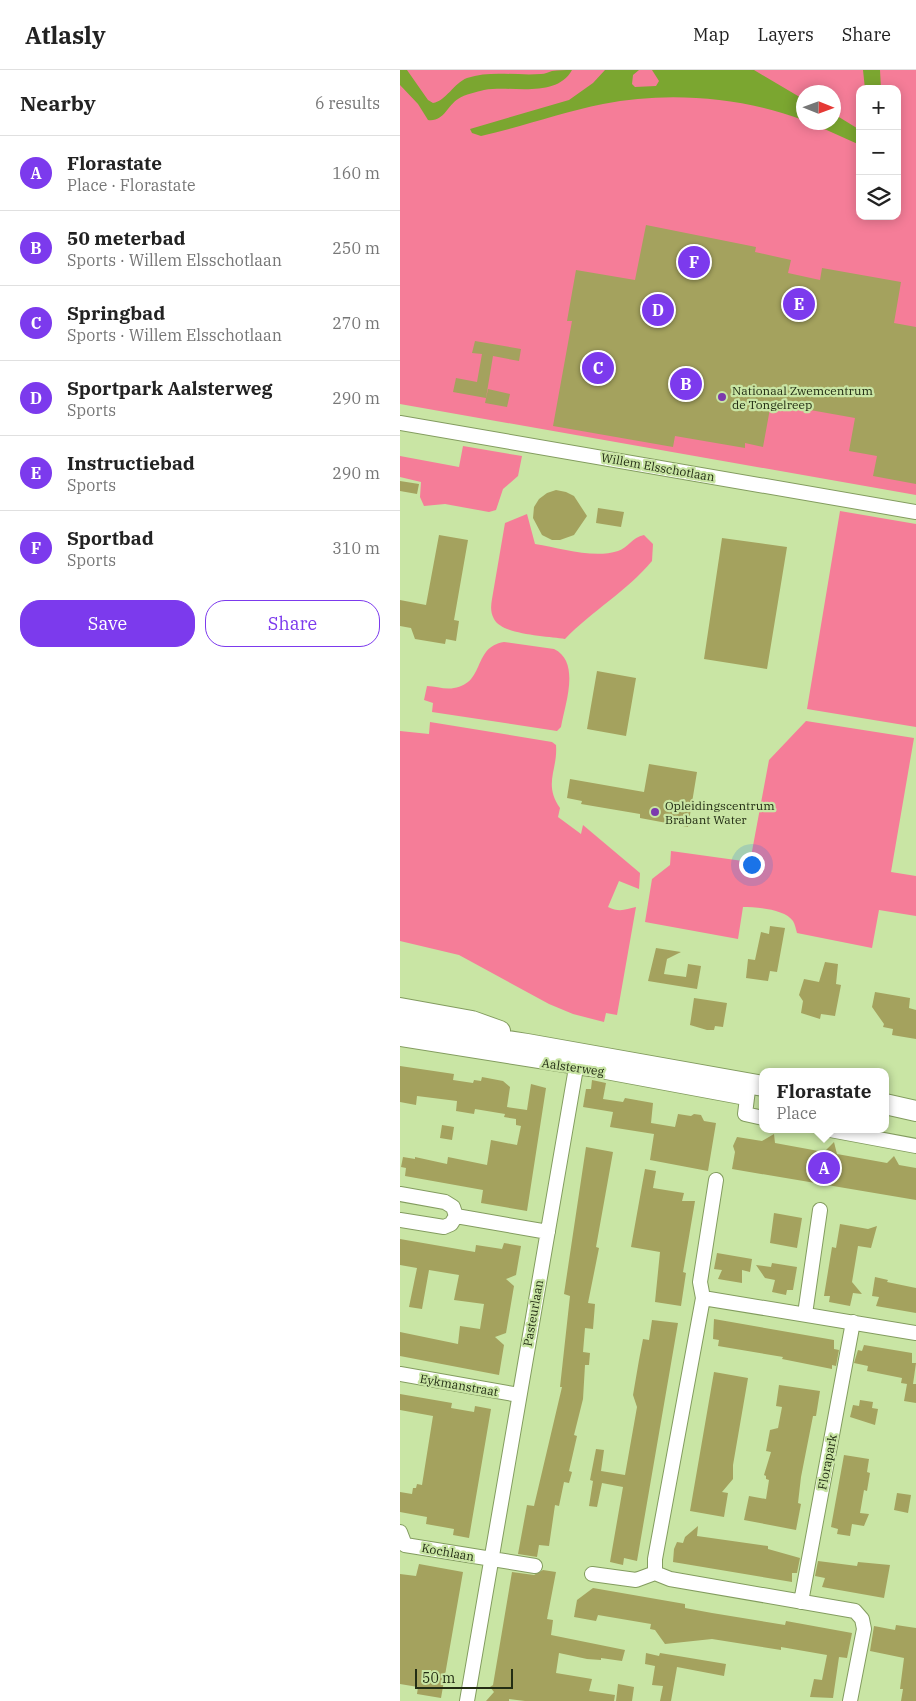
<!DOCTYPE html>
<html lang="en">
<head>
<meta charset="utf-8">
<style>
	:root { --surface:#fff; --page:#f2f2f2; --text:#222; --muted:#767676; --line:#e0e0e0; --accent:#7c3aed }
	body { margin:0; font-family:"IBM Plex Serif",serif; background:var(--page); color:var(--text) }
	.controls { position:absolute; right:15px; top:15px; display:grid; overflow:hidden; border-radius:10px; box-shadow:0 2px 12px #0003 }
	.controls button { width:45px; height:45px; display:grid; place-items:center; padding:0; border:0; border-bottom:1px solid var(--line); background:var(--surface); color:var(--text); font:25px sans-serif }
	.compass { position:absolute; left:396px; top:15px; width:45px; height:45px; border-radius:50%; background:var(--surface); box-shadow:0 2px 12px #0003; rotate:91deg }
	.scale { position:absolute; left:15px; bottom:12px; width:98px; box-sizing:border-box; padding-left:5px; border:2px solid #232d14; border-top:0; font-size:14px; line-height:18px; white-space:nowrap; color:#232d14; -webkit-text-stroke:4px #c9e5a4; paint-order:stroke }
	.you { position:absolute; left:351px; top:794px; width:18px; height:18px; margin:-12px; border:4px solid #fff; border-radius:50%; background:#1a73e8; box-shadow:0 0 0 8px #1a73e833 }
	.badge { display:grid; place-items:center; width:32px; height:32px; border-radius:50%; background:var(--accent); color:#fff; font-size:16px; font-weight:700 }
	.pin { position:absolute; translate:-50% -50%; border:2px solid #fff; box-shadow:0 1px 5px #0006 }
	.popup { position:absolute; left:359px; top:998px; width:130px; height:65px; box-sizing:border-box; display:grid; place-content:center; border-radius:10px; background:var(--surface); filter:drop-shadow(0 1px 4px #0005); font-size:16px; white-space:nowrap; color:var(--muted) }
	.popup b { font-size:19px; color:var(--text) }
	.popup::after { content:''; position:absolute; left:50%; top:100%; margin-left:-10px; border:10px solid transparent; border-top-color:var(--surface) }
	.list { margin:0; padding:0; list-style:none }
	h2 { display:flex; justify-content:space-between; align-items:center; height:65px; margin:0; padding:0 20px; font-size:21px }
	h2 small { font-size:16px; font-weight:400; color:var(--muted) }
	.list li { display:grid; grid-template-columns:32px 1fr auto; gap:15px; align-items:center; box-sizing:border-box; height:75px; padding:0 20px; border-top:1px solid var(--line) }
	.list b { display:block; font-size:19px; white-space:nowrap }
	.list p { margin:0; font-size:16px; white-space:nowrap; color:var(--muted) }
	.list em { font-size:16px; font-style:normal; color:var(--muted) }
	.actions { display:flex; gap:10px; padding:15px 20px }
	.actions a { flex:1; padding:11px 0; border:1px solid var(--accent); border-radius:20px; text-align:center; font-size:18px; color:var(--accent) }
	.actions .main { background:var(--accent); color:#fff }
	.icon { flex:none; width:28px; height:28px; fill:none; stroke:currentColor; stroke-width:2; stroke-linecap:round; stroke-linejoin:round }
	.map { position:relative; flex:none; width:516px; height:1631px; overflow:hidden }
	header { display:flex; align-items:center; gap:30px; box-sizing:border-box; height:70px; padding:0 25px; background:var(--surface); border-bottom:1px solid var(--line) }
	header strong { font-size:24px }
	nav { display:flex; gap:28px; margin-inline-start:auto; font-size:18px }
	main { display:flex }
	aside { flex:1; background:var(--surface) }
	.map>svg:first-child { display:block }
</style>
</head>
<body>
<header>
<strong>Atlasly</strong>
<nav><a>Map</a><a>Layers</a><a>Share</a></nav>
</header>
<main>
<aside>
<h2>Nearby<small>6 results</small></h2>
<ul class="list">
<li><span class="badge">A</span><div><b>Florastate</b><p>Place · Florastate</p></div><em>160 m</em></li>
<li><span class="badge">B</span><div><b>50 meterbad</b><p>Sports · Willem Elsschotlaan</p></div><em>250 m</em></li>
<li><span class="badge">C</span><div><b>Springbad</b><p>Sports · Willem Elsschotlaan</p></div><em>270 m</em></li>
<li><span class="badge">D</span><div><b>Sportpark Aalsterweg</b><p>Sports</p></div><em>290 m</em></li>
<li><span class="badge">E</span><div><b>Instructiebad</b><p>Sports</p></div><em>290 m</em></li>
<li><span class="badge">F</span><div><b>Sportbad</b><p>Sports</p></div><em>310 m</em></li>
</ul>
<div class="actions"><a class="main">Save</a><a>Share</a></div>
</aside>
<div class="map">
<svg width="516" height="1631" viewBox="0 0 516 1631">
	<rect width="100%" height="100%" fill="#c9e5a4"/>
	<path fill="#f57d98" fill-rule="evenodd" d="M0,0H516V425L0,334ZM460,19H497V146H460ZM403,22H433V52H403Z
		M63,376L122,386L118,406L103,419L96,440L89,442L45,434L24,436L20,427L21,412L0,407V386L59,397Z
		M440,441L516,454V657L407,639Z
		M127,444L135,474C161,478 193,489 218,481C228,478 232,467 244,465L253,474L252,491C227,521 192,541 165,569C147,566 102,565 94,549C90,542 91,535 92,529L105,453Z
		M104,572L154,579C181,592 165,634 161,657L157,661L32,642L33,633L24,630L27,616C36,616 45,620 54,618C86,613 72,577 104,572Z
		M406,651L514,668L491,802L516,806V846L479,840L472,878L397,863C396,860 395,854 393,851C385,839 356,837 343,837L338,869L245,852L252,809L270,795L271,781L350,792L369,690Z
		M30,652L152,672L156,675C158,700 143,714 160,738L158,747L181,764L183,755L240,803L239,819L219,811L208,837C220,843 226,839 236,837L217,945L206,943L204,952L173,944L149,934L59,885L0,871V661L29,664Z"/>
	<path fill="#7ba630" d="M0,0H7L28,30L33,33C46,31 54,13 67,8C91,0 116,6 141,4C145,4 148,2 152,1C158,0 165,0 172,0C156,29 112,15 84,20C77,22 65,24 58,29C47,36 44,52 28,50L18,34L0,15Z
		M205,0H239L233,5L232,14L235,17L256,16L259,11L252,0H354L403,29V50C342,27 268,21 203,34C162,42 122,57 81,66L72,63L70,59L169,30L193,13Z
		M463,0H480L481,19H465Z
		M434,44L460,60V75L411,53L433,52Z"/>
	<path fill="#a4a25e" d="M246,155L356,177L355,182L391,190L388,203L420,210L422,198L501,212L494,253L516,257V414L473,406L477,386L449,381L455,348L371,333L363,377L345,373V378L275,366L273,377L153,356L172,251H167L176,200L235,210Z
		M75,271L121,279L119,291L93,286L86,328L53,322L56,308L77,312L82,284L72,283Z
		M88,319L110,324L107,337L85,333Z
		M0,411L19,414L17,424L0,421Z
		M156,420L166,422L174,426L187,446L174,465L160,470H152L142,465L133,448L134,437L139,429L147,423Z
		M198,438L224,442L221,457L196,453Z
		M39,465L68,470L54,550L59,551L56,571L46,569L45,574L15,569L11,558L0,556V530L26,535Z
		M322,468L387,477L367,599L304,589Z
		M197,601L236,608L226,666L187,659Z
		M249,694L297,702L288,757L240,748V744L181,734L182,731L167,728L170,709L244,722Z
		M370,856L385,858L377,902L370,901L368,911L346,908L348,889L355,890L361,862L369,864Z
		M256,878L281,882L267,889L264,904L286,907L288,894L301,896L297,919L248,911Z
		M425,892L438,894L436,914L441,915L435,946L421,944L420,949L401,943L403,931L399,925L404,909L419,912Z
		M475,922L510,928L509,938L516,940V969L492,965L493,959L483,957L484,954L472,937Z
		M294,928L327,933L323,957L315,956L314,960H307L290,955Z
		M0,996L54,1004L53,1010L73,1013L74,1010L81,1011L82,1007L103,1011L110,1017L107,1037L127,1040L131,1014L146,1018L127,1141L81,1133L83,1120L5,1106L6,1098L1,1097L3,1087L15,1089V1087L47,1094L48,1087L87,1095L91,1070L117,1075L121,1056L116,1055V1049L104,1047L105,1044L75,1039L74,1044L56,1041L57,1031L17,1026L16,1035L0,1032Z
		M192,1010L206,1013L203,1029L223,1032L225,1028L253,1033L251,1053L275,1057L278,1044L291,1046L294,1044L301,1045L304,1051L316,1053L308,1101L250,1090L254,1064L210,1057L213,1042L183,1037L186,1019H191Z
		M42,1055L54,1057L52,1070L40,1068Z
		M374,1064L375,1073L424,1082L434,1072L437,1084L487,1093L494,1086L499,1095L516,1098V1130L332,1099L335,1082L333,1076L337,1067L362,1071Z
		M186,1077L213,1082L196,1177L199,1178L188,1233L195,1234L193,1259L185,1258L183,1282L190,1283L189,1295H185L183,1329L174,1365L177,1366L169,1401L172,1402L169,1413L164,1412L159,1436L155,1435L149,1476L139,1475L137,1487L118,1484L127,1435L134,1436L162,1317H160L170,1226L164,1224Z
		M245,1099L256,1101L253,1118L284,1123L282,1131H295L283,1202L286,1203L281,1236L255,1232L260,1182L231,1177Z
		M374,1143L402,1148L397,1178L370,1173Z
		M440,1154L468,1159L477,1156L471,1178L458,1176L452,1212L462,1224L453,1223L450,1236L429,1232L430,1226H424L432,1177L436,1178Z
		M0,1169L75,1182L76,1175L102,1179L104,1173L121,1176L116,1205L106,1209L114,1216L106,1263L95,1267L104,1275L99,1305L0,1286V1262L58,1274L60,1256L80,1259L84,1234L54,1230L59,1205L29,1200L22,1239L9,1237L17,1198L0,1195Z
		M317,1183L352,1189L350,1202L342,1200V1213L318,1209L322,1200L314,1199Z
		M372,1193L397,1197L393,1220H387L386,1225L372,1222L375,1210L365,1208L356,1195L371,1197Z
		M475,1207L488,1210L487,1212L516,1218V1243L476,1236L479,1227L472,1226Z
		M314,1249L434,1270V1279L439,1280L436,1296L432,1295V1299L382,1289L383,1287L318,1276L319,1270L313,1269Z
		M252,1250L278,1253L237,1491L224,1488L223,1495L210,1492L223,1417L202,1413L197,1437L189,1436L193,1411L190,1410L196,1379L204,1380L201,1401L225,1405L237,1337L233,1325L239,1290L243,1269L249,1270Z
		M464,1275L512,1283V1293H516L513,1314H516V1333L504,1331L507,1314L501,1313L502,1308L467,1301L468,1296L454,1293L458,1280L462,1281Z
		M314,1302L348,1308L333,1395V1409L322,1422L328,1423L324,1447L290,1441Z
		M379,1315L420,1321L416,1346H413L401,1407L398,1433L401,1434L396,1460L344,1450L349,1426L366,1429L369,1410L366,1409V1406L364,1405L371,1382L366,1381L370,1360L378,1358L382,1337L376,1336Z
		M0,1324L52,1333L51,1338L74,1342L75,1336L91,1339L69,1468L53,1465L54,1459L26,1454L27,1447L0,1442V1422L12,1424L13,1418H16L17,1414L22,1415L33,1346L0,1340Z
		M460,1330L473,1332L472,1338L478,1339L475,1355L450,1347L453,1335L459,1336Z
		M444,1385L469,1389L467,1402L470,1403L467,1421L464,1420L460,1443L469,1444L464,1456L452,1454L450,1466L437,1464L438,1459L431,1457Z
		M497,1423L511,1425L508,1443L494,1440Z
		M298,1456L297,1466L368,1476V1479L400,1488L397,1503H392V1512L273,1492L274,1479L277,1472L283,1473L285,1467Z
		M418,1491L457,1496L458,1492L490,1495L484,1528L422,1517L425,1508L415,1506Z
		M19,1494L63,1502L41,1628L17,1624L18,1617L0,1614V1504L16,1506Z
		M143,1500L156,1502L147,1549L153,1550L151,1565L225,1580L222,1591L201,1588V1590L187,1589L159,1583L156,1603L192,1609L189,1621L215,1625L214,1631H125L109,1629V1631H86L94,1622L90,1617L93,1615L112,1502L134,1505Z
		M193,1518L285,1534V1538L312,1543L385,1555L386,1551L452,1563L447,1588L439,1587L433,1628L410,1627L414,1609L422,1610L427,1585L381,1577V1580L312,1569L265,1574L255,1560L250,1559L251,1554L198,1545L196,1551L174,1547L177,1530Z
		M496,1555L516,1558V1631H501L503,1619H500L504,1588L470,1581L474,1556L495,1560Z
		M246,1583L259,1586L260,1583L326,1594L324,1606L277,1597L271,1631H260L263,1616L252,1615L255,1596L245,1594Z
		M218,1614L234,1617L232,1631H216Z"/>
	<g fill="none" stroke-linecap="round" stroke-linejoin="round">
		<defs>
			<path id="street" d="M0,353L516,442
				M0,969L190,999L346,1028
				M348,1020L345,1044L363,1048
				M425,1059L516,1076
				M0,1124L45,1132L53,1137L56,1146
				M56,1146L148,1162
				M0,1150L44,1157L51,1154L56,1146
				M303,1228L516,1263
				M405,1244L420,1140
				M0,1304L119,1325
				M0,1462L5,1475
				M5,1475L135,1496
				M255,1503V1489L303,1228L300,1212L316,1110
				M192,1504L236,1510L255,1503L270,1509L455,1541L462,1549L464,1559L450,1631
				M401,1532L453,1252
				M67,1631L176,998"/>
			<path id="secondary" d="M0,938L72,951L100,961
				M0,954L127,974L363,1016
				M485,1034L516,1041"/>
		</defs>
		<use href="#street" stroke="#839c5f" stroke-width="16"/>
		<use href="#secondary" stroke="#839c5f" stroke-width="22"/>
		<use href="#street" stroke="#fff" stroke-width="14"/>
		<use href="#secondary" stroke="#fff" stroke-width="20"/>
	</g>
	<g fill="#7c39ae" stroke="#c9e5a4" stroke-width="2">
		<circle cx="322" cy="327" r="5"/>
		<circle cx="255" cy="742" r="5"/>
	</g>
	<g text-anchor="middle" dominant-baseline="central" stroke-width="4.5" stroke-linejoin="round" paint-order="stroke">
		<g font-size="12" fill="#232d14" stroke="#c9e5a4" text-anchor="start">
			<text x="332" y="320">Nationaal Zwemcentrum<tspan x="332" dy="14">de Tongelreep</tspan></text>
			<text x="265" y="735">Opleidingscentrum<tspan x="265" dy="14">Brabant Water</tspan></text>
		</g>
		<g font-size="12" fill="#232d14" stroke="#c9e5a4">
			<text transform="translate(258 397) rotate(10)">Willem Elsschotlaan</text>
			<text transform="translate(173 997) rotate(8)">Aalsterweg</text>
			<text transform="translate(133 1243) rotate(-80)">Pasteurlaan</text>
			<text transform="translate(59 1315) rotate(10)">Eykmanstraat</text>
			<text transform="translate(427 1392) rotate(-79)">Florapark</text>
			<text transform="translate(48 1482) rotate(10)">Kochlaan</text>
		</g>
	</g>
</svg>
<div class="controls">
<button>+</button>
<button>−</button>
<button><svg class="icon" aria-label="layers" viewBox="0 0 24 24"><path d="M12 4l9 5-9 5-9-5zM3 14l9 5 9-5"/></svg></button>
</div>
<svg class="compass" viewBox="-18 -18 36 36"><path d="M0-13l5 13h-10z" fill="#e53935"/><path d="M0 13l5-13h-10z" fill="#767676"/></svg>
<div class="scale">50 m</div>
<div class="you"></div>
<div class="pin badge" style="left:424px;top:1098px">A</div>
<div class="popup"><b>Florastate</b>Place</div>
<div class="pin badge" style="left:286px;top:314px">B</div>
<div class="pin badge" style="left:198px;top:298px">C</div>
<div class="pin badge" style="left:258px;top:240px">D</div>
<div class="pin badge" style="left:399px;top:234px">E</div>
<div class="pin badge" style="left:294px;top:192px">F</div>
</div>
</main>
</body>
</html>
